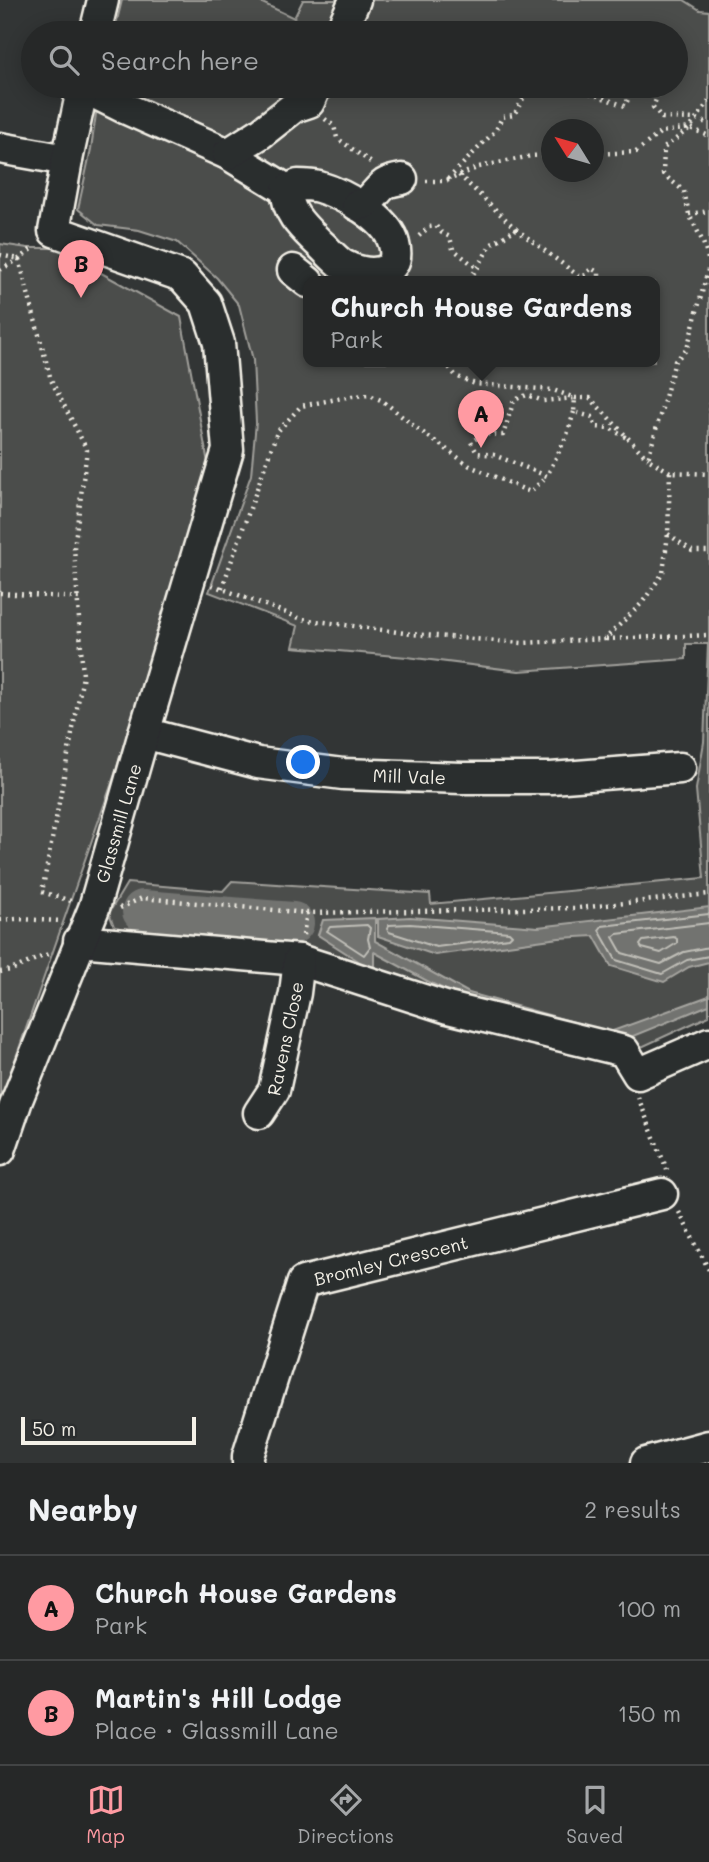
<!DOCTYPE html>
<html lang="en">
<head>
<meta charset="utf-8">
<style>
	:root { --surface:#262828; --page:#2e3030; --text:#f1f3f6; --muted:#a4a6a8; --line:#424445; --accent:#ff9aa2 }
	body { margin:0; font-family:Mali,sans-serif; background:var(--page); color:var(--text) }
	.compass { position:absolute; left:541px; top:119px; width:63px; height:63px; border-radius:50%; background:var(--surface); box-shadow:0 4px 18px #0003; rotate:307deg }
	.scale { position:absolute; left:21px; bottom:18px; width:175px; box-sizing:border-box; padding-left:7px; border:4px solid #f4f1e8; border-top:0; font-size:19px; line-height:24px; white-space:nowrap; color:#f4f1e8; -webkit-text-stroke:5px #2a2d2e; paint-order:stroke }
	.you { position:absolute; left:304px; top:763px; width:24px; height:24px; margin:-18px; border:5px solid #fff; border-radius:50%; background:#1a73e8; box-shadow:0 0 0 10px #1a73e833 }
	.badge { display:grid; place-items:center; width:46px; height:46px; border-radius:50%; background:var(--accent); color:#111; font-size:23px; font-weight:700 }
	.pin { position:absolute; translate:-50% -58px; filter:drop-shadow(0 2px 4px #0008) }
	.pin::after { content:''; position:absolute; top:37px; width:24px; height:21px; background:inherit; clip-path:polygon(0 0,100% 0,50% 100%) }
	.popup { position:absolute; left:303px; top:276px; width:357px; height:91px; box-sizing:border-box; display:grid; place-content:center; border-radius:14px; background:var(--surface); filter:drop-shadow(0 2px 5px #0005); font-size:23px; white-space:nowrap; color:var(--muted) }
	.popup b { font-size:26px; color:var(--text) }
	.popup::after { content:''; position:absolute; left:50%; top:100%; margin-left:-14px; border:14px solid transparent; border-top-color:var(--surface) }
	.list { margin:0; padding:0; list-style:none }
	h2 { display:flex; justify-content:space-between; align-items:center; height:91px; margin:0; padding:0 28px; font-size:30px }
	h2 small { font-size:23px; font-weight:400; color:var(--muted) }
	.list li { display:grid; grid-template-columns:46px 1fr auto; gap:21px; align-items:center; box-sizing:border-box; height:105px; padding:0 28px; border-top:2px solid var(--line) }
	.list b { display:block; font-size:26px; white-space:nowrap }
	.list p { margin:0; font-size:23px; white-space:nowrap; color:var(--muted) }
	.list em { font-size:23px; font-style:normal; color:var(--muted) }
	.icon { flex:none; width:38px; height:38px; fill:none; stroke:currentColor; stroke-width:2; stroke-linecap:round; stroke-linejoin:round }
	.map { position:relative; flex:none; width:709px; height:1463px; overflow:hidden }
	.search { position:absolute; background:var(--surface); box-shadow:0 4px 18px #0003; left:21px; right:21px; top:21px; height:77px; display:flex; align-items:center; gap:18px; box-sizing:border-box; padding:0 24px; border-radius:38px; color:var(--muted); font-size:26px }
	.sheet { height:301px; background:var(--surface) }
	nav { display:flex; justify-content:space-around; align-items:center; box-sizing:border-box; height:98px; border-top:2px solid var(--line); background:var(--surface); font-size:19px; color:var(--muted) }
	nav a { display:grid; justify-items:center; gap:4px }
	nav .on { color:var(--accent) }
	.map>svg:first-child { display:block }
</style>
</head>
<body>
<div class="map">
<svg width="709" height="1463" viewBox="0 0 709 1463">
	<rect width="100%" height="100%" fill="#323535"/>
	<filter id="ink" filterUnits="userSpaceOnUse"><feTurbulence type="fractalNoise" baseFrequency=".0143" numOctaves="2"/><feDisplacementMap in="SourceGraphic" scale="14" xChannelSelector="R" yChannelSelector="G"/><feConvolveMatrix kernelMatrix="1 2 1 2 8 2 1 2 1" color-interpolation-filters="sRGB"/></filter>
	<g filter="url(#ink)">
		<path fill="#4b4d4c" stroke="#a09f9a" stroke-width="2" fill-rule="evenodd" d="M122,0H256L294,18L303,0H684L700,10L709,11V1016L635,1050L118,937L109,913L127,883L223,891L232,881L430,894L431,904L704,878L696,789L704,742L708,644H686V659L519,671L407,657L293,647L298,626L209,592L251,475L256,422L253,360L239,305L217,278L177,242L139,230L98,225L78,209L91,149L100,86H676V33H114ZM552,130H594V172H552ZM308,282H654V362H308Z
			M0,244L28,248H56L181,317L208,463L116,771L0,1103Z"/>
		<path fill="#727370" stroke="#a6a5a0" stroke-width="2" d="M709,907V962L689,967L664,982L611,966L594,936L559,938L435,955L378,936V919L410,917L538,927Z
			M375,918V941L469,993L610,1032L709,996V1005L611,1045L482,1008L429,982L374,952V971L318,935L323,920Z"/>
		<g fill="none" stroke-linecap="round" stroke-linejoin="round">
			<path stroke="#c0bfb8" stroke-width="2" d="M709,914L602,926L599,930L616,960L662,974L687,960L709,956
				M709,923L617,934L613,937L622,953L661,964L684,952L709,947
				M410,924L509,932L512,935L509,938L436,947L389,932L387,929L389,925Z
				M367,925L370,928L368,939L370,947L364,955L327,931L330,927Z
				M674,937L677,939V943L661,953L642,948L640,945L643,941Z"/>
			<path stroke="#727370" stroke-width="42" d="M143,911L293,923"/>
			<defs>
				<g id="minor">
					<path d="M95,33L103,0"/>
					<path d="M340,33L355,0"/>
					<path d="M83,87L127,109L228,154L287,190"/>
					<path d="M0,148L67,160"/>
					<path d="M228,154L261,133L294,107L309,102L316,86"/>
					<path d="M298,185C305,185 312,185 319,187C343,194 388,218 394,244C403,279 364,277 343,265C334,259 327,250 319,243C304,228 286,213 287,190Z"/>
					<path d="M357,205C371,204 375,191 385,184C390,181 396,180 402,179"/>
					<path d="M293,270L308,282"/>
					<path id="s1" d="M144,733L258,763L343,774L462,778H551L680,768"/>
					<path d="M79,941L299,960L448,1008L624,1051L638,1074L709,1043"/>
					<path id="s2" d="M259,1113L274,1090L295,993L299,960"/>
					<path id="s3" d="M0,1150L17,1100L94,908L144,733L228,450L219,343L206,303L182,276L54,231L67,160L83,86"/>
					<path id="s4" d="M248,1463V1456L303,1282L662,1194"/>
					<path d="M646,1463L709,1446"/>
				</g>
			</defs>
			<use href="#minor" stroke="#f4f1e8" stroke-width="35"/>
			<path stroke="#f4f1e8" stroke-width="4.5" stroke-dasharray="2 5" stroke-linecap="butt" d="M569,86L572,89L577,86
				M590,86V93L625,106L630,95L640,87L659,92L653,107L662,118L697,119L709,124
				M709,101L690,128L664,148L663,174L684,191L689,214L703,242L709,262
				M325,119L334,126L337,138L373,164
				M594,154L636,152L661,132L690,128L709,136
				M459,175L516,229L490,245L479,266L467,282
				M448,179L496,130L502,117L514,115L530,86
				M426,181H446L479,167L531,156L552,155
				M689,214L709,211
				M516,229L580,277L586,275L591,268L599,273V282
				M419,236L429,227L436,226L442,233L450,237L453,249L477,268
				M0,255L19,259
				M19,259L51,380L87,450L74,548L83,676L42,892L71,901
				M0,270L19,259L34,247
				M445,362L456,376L475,384L553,390L575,398H590L648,459
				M574,412L567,435L547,476L494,455L477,453L471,442L483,434L503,435L514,400L527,395L543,401L575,398L574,412L592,417L596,427L609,428L627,438
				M670,472L648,459L675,361L687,349L709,266
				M668,534L692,551H709
				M212,585L302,619L412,634L522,643L605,639L642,603L663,573L668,534L670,472L709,474
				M222,588L277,432L301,406L352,396L370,395L383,401L415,427L470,466L530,492L547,476
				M0,593L79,598
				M606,639L709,635
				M120,908L142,898L307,913L578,908L709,894
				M0,920L16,919L62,921
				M303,935L307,913
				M0,972L11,970L48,954
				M638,1097L667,1170
				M679,1212L709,1270"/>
			<use href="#minor" stroke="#2a2d2e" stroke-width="30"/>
		</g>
	</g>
	<g text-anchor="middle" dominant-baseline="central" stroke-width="5" stroke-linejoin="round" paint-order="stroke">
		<g font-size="18" fill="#f4f1e8" stroke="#2a2d2e">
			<text stroke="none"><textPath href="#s1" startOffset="270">Mill Vale</textPath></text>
			<text stroke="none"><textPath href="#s3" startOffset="348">Glassmill Lane</textPath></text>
			<text stroke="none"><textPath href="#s2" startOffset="80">Ravens Close</textPath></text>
			<text stroke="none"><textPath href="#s4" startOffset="280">Bromley Crescent</textPath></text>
		</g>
	</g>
</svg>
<svg class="compass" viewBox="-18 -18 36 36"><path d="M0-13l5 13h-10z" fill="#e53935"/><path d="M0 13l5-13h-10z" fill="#a4a6a8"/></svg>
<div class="scale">50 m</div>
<div class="you"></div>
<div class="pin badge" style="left:481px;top:448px">A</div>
<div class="popup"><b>Church House Gardens</b>Park</div>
<div class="pin badge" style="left:81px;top:298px">B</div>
<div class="search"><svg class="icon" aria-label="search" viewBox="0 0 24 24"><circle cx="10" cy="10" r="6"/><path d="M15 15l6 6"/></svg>Search here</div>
</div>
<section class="sheet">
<h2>Nearby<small>2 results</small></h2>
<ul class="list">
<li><span class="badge">A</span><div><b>Church House Gardens</b><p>Park</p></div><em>100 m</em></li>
<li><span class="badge">B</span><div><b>Martin's Hill Lodge</b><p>Place · Glassmill Lane</p></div><em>150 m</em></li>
</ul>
</section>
<nav>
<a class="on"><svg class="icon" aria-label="map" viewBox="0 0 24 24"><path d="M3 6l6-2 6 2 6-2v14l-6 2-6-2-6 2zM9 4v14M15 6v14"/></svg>Map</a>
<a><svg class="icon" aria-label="directions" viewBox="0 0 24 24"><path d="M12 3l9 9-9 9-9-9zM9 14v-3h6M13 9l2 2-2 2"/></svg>Directions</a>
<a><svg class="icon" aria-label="saved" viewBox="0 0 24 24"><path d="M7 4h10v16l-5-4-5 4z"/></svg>Saved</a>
</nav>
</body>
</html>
